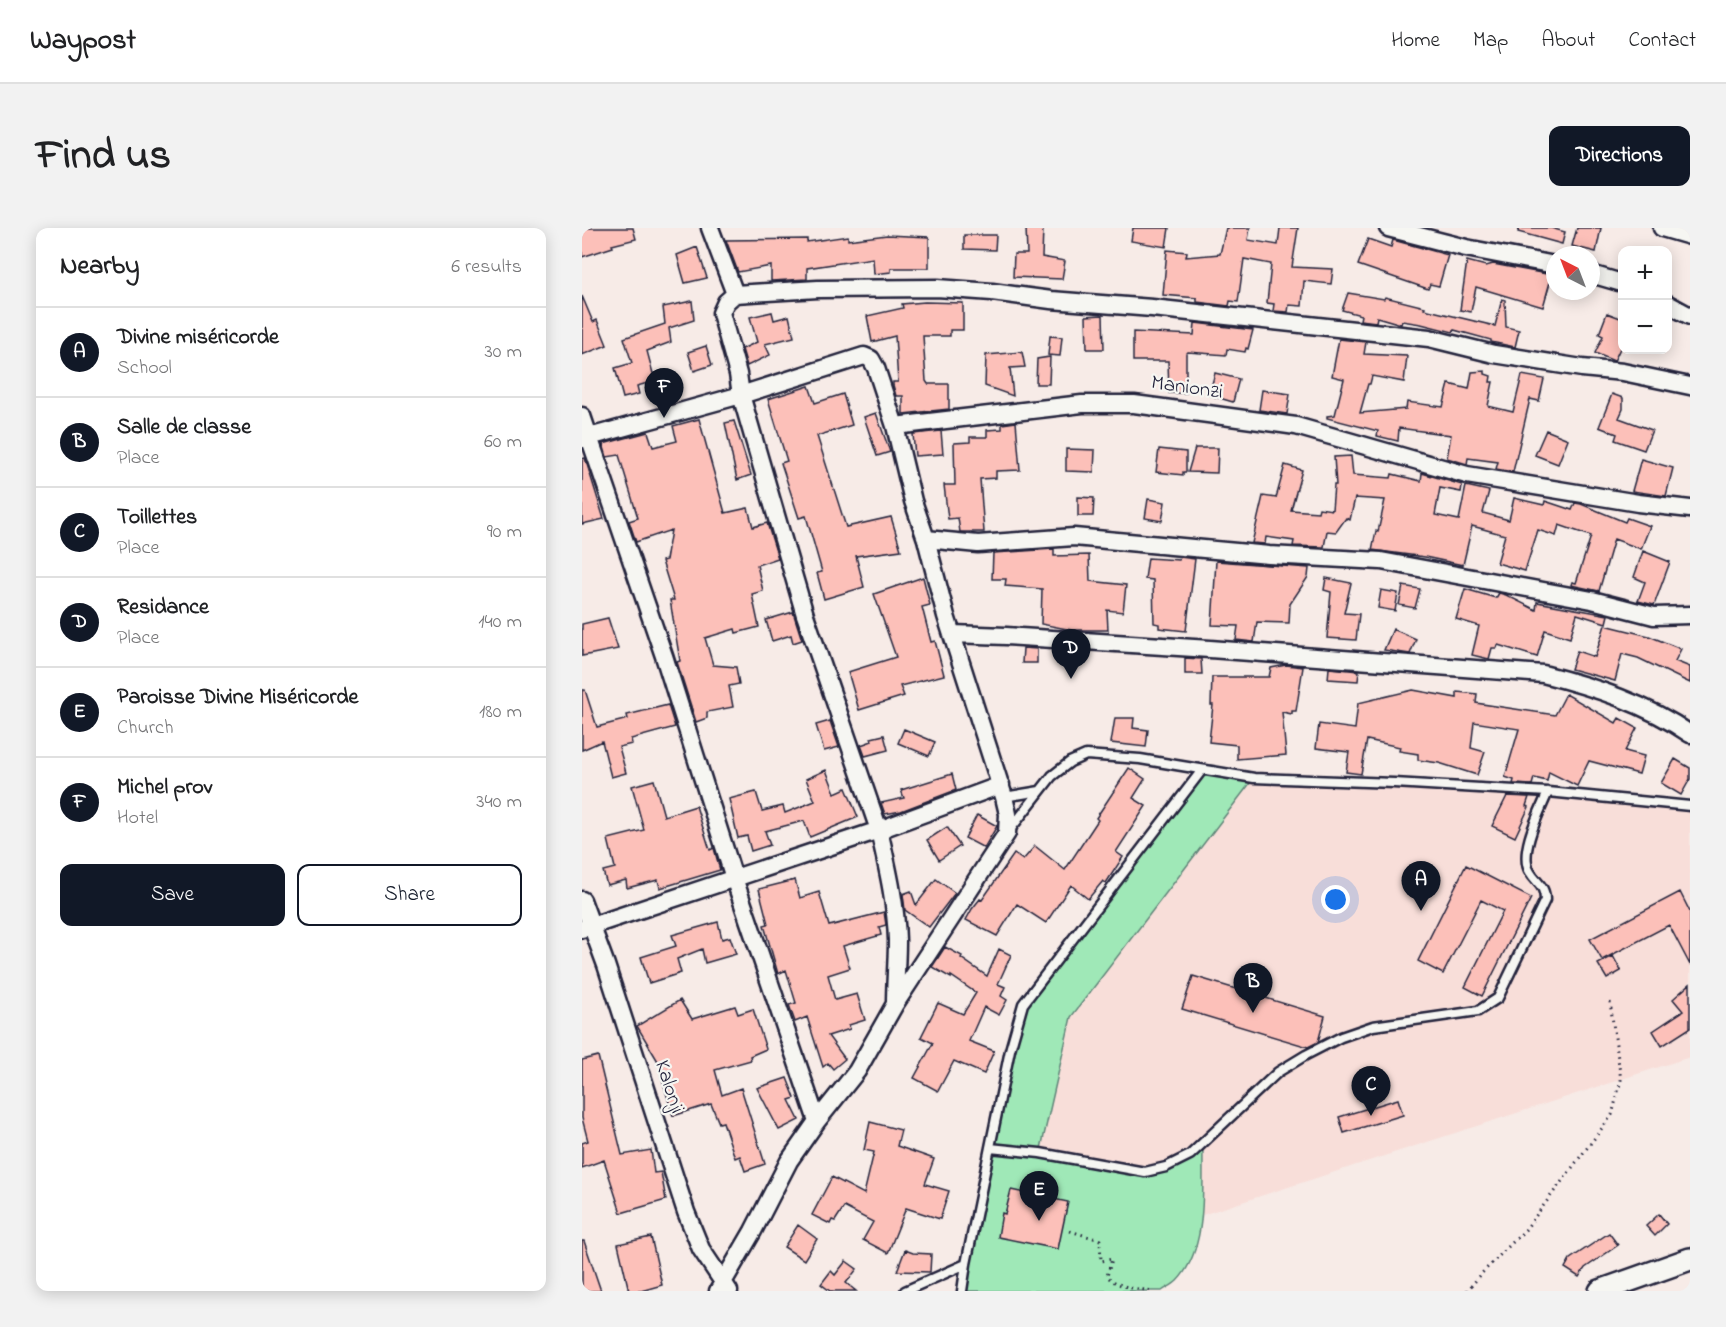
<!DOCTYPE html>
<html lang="en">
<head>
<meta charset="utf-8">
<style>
	:root { --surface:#fff; --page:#f2f2f2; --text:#202124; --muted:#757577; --line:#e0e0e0; --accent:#111827 }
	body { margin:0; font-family:"Indie Flower",sans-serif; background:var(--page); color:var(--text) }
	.controls { position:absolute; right:18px; top:18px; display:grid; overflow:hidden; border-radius:12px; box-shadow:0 3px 15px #0003 }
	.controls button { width:54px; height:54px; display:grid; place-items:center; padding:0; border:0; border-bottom:2px solid var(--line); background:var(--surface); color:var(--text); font:30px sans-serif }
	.compass { position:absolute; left:964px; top:18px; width:54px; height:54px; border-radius:50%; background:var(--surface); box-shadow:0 3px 15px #0003; rotate:318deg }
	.you { position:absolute; left:754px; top:672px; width:21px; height:21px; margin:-15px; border:4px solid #fff; border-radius:50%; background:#1a73e8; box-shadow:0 0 0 9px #1a73e833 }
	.badge { display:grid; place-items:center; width:39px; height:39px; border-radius:50%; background:var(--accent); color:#fff; font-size:20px; font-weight:700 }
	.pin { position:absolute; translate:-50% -50px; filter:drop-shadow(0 2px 3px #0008) }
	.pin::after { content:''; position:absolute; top:32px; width:21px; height:18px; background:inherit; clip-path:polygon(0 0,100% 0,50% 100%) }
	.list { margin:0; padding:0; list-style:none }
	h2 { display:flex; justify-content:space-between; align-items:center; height:78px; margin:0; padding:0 24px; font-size:26px }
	h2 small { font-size:20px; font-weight:400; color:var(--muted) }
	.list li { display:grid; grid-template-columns:39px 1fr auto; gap:18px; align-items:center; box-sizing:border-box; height:90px; padding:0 24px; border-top:2px solid var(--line) }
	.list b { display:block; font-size:22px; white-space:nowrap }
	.list p { margin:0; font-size:20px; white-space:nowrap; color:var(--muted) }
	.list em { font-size:20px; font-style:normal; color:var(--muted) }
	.actions { display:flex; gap:12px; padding:18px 24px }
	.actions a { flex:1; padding:14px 0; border:2px solid var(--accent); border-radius:12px; text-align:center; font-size:21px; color:var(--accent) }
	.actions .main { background:var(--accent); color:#fff }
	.map { position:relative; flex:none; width:1108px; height:1063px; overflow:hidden; border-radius:12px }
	header { display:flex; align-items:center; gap:36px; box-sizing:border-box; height:84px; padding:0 30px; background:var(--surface); border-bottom:2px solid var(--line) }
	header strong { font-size:28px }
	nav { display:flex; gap:33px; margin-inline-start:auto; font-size:21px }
	.intro { display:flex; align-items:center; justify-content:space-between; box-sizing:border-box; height:144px; padding:0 36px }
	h1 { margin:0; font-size:42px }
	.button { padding:15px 27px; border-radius:12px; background:var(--accent); color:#fff; font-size:21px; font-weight:700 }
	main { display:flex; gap:36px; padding:0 36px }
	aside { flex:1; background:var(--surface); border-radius:12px; box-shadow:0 3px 15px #0003 }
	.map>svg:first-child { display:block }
</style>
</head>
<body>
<header>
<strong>Waypost</strong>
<nav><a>Home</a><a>Map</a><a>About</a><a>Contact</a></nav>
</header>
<div class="intro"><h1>Find us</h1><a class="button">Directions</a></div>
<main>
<aside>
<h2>Nearby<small>6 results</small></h2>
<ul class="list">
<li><span class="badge">A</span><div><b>Divine miséricorde</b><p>School</p></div><em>30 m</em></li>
<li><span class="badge">B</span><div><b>Salle de classe</b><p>Place</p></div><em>60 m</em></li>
<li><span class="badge">C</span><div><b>Toillettes</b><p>Place</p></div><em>90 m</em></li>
<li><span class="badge">D</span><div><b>Residance</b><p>Place</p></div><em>140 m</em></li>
<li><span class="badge">E</span><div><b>Paroisse Divine Miséricorde</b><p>Church</p></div><em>180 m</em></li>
<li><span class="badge">F</span><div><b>Michel prov</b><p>Hotel</p></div><em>340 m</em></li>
</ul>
<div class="actions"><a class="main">Save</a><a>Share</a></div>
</aside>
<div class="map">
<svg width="1108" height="1063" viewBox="0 0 1108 1063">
	<rect width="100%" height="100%" fill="#f7ebe7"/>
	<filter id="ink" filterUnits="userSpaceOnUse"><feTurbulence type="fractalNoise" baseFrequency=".0167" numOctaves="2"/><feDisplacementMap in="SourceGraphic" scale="12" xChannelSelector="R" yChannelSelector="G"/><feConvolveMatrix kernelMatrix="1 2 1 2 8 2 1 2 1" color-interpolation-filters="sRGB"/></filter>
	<g filter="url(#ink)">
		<path fill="#f8ded9" d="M672,550L812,555L1108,578V829L620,987L621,915L608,927L563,944L458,925L489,789Z"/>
		<path fill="#9fe8b7" stroke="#608579" stroke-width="1.5" d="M620,542L672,550L489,789L458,925L563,944L584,939L621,914C620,957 627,1020 595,1053C591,1057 584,1060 580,1063H380L441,776Z"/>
		<path fill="#fcc0b9" stroke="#22223b" stroke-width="1.5" d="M0,0H51L54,11L30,17L31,19L0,29Z
			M444,0H461L460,29L483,33L480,51L431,49L432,26H445Z
			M551,0H587L584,19L549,13Z
			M644,0H668L666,12L696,17L698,0H716L710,39L751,41L749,56L722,53L720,78L707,77L706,84L691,83L692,76L685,75L689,36L662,31L656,74L648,73L647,78L615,74V70L581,67L585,22L605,24L604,29L638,26Z
			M937,0H969L983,4L980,16L936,4Z
			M995,0H1019L1014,24L990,18Z
			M305,7L347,9V40H309V44L292,46L291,30L225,40V51L189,53V38L156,44L144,12L225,11V14L266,8V12Z
			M382,7H414L413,22L382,21Z
			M786,11L809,19L811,12L866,27L857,58L848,56L846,61L776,37Z
			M115,19L125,50L103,55L95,27Z
			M885,33L904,38L911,36L970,47L961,79L894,59L889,84L878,82Z
			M766,65L802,71L803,69L843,79L842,81L913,98L920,71L923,72L924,99L937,102L933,119L909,114V112L872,102L871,104L839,96L820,93L819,96L795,89L794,94L778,92L779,87L760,82Z
			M0,68L11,94L15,92L25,117L0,127Z
			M110,73L112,92L87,100L89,114L65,123L73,153L55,158L57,166L41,170L33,140L50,135L42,110L83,96L81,79Z
			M343,74L381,75V102H368V108H341L344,153L346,156H367V181L321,186V168H314L311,157V154H316L313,108L290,114L285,88L321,80L320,76Z
			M190,84L192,92L207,88L212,109L183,116L188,127L165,138L160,121L175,114L168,89Z
			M1025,85L1041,91V114L1032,133L1013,125L1021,108L1017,106Z
			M521,87L522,121H505L504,88Z
			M613,95L671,102L666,121L664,120L663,124L645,121L644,127L606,124L604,126V165H587L586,133H551V104L612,107Z
			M468,108L480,109L478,128L466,127Z
			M757,111L784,114L782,126L825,128L822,154L790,148L788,156H786L778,185L824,181L825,174L861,179L867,156L887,161L890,144L903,143V146L909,148L908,154H911L906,178L931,184L940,147L962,151L957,173L948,171L931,244L914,241L916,234L886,230L885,236L865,230L869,207L817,200L816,213L795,208L796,203L745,190V188L753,187L762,151L750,148Z
			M124,118L130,137L112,143L106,124Z
			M440,124L443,139L428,140L431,168L403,158L404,127Z
			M468,129L467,156H454L455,131Z
			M633,145L657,151L651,174L627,167Z
			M227,158L233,175L261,166L270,197L235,208L264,299L309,289L319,322L274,328L282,359L242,371L235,345L240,344L224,288L217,290L199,235L205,233L186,171Z
			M680,162L708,166L705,186L677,182Z
			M1030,166L1041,170V181L1037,190L1070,202L1062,222L1033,212L1035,206L1017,199Z
			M294,185L308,224L295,228L282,189Z
			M117,191L143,285L166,280L171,299L185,295L196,330L175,337L181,363L170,366L177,399L154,405L153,401L123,410L131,437L154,439L157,456L147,458L151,479L125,484V490L114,494L95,434L98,433L88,372H92L80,333L84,332L89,302L54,314L47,293L56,290L37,227L25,229L21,216L66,204L71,219L95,213L91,198Z
			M152,193L169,247L155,252L143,195Z
			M434,194L438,242L414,243V250L398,251L402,304H378L376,290L366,291L362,257H373L372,215L388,214V209H405V202L420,201V196Z
			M964,202L986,211L976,236L953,227Z
			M359,203L361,226L333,228L331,206Z
			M613,220H636L635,245L606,244Z
			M484,221L513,222L512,244L484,243Z
			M577,221L604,224V244H601V247L574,244Z
			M769,228L771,247L809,250L810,246L839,253L840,245L880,257L879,264L858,260L853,287L877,292L884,258L907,263L901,285L927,292L932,270L962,277L963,273L990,282L993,275L999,276L1043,294L1045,290L1068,298L1059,321L1032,311L1017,363L989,357L990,354L994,355L1009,308L977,297L974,308L956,302L943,343L915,335L923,307L890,298L881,337L843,329L790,322L794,303L796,304L803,272L773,270L768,292L764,290L754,304L745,303L742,319L711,318L712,313L684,309L683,316L670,315L681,268L694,270L703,237L720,242L709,282L736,284L737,280L750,282L752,257H754L752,229Z
			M3,230L22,291L0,296V231Z
			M1059,231L1091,240L1084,268L1050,263Z
			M496,269L512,270L511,288H496Z
			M566,271L583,274L580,293L563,290Z
			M472,321V328L507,327L508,353L544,357L541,384L525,382L526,402H490L459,396L460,361L423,358L424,351H410L411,325Z
			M1061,323L1088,334L1072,377L1056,373L1063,354L1052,349Z
			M598,329L613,331L604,403L577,400V396L572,395L571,352L563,351L566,330L597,332Z
			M634,333L727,340L726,349L708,376L707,395L675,394L672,414L654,412L656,398L630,397Z
			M341,349L348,377L340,379L349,414L353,413L362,447L318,458L322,468L277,482L266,444L314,429L292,366Z
			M744,350L769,355L762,385L777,386L774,412L745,410L749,364L742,362Z
			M821,358L838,361L833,380L817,377Z
			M883,361L914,370L917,365L924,367L954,382L955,374L1026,387L1024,395L995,386L988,410L963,402L955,429L916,417L915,420H910L907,431L890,427L897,398L874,391Z
			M799,362L816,365L813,383L796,380Z
			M211,384L220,412L211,415L209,407L190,413L184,392Z
			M26,390L36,421L0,428V396Z
			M1023,397L1067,408L1099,421L1093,433L1108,439V455L1056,430L1040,426L1033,453L989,441L995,423L1013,429Z
			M811,401L834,411L828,426L802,422Z
			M441,420L455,421V435H440Z
			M603,430L619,431L620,446H603Z
			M704,437L721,439L714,483H710V486L700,484L704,527L655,531V517L627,514L631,477H629L630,449H687L689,440Z
			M747,440L777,443L776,453L746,451Z
			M0,462H3L15,499L46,491L45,487L86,477L93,499L49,511L50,516L37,519L44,545L29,549L20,513L0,522Z
			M831,462L875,470V464L895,466L894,475L973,487L984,466L1034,495L1037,490L1055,500L1043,523L1062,528L1057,546L1007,533L995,558L967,544L965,553L952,550L950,557L931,556L932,552L923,549L937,501L892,494L889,520L903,524L895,547L857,535L836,532V526L817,523L818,519L785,512L779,546L764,544L767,524L734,520L737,496L773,501L776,475Z
			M533,490H552L551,500L566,502L564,519L529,515Z
			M248,493L257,519L242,523L234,497Z
			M322,501L353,514L347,528L316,515Z
			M302,507L306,522L283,528L279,517L290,513L289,510Z
			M1093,531L1108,540V551L1099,567L1079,555Z
			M547,540L563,551L551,570L564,578L534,624L541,629L524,655L521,653L506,671L489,657L464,695L435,676L415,708L384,692L390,681L398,671L400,672L432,626L441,632L453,618L483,642L516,592L514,590Z
			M244,542L253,565L264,560L276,589L228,609L222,593L183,603L188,617L169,623L165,608L156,610L147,571L174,564L180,583L201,578L203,585L233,573L224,551Z
			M370,546L374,562L319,583L303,586L299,575L322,570L319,562Z
			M72,552L82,588L114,578L128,622L132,620L138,642L78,660L76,652L45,660L44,652L25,657L21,643L33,640L26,611L62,602L50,558Z
			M925,568L947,569L944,578L947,579L933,609L910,598Z
			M395,587L415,598L402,620L383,610Z
			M365,599L378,618L357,632L345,612Z
			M884,637L949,670L900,768L883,759L921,683L899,672L861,746L836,733Z
			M354,651L373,665L347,699L323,682L321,666L329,663L334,677Z
			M213,652L218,670L237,664L247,698L302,684L304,697L297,699L299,707L261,718L268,740L246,747L253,772L275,766L283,792L267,797L268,801L246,808L263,831L251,841L246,835L241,839L225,789L213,794L207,777L214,775L204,742L196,746L182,697L186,696L177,661Z
			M1098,664L1108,684V737L1087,697L1020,732L1008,711Z
			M136,694L140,711L148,709L154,726L123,735L120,721L95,731L99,745L67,755L59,729L94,718L90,707Z
			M363,719L380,728L379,730L405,748L417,721L429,727L416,756L423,759L419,768L425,772L417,787L402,779L387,813L412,823L402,846L372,833L356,863L332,850L351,815L339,809L356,775L381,786L394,765L369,748V750L350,739Z
			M1031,728L1039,743L1025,751L1016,736Z
			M611,748L743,788L736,814L726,819L600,781Z
			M1108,756V800L1080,818L1071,803L1101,783L1091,771Z
			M98,772L110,791L153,778L156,786L171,781L184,821L168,828L169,832L133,842L140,867L159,860L183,936L163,943L158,928L153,930L141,894L137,895L129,876L91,888L79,847L83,845L55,798Z
			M16,828L40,927L69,922L72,945L79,944L84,972L39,985L22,932L0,940V915L6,913L0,890V832Z
			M205,850L213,870L207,872L217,892L197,902L175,860Z
			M816,871L821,887L762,905L757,889Z
			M288,894L319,902L315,918L352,931L343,956L367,963L358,991L324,980L306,1025L281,1012L291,994L262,979L253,993L250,992L248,996L230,987L250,949L282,966L292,924L282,922Z
			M429,962L486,974L476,1021L416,1009L420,985L423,986Z
			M1077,986L1085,996L1073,1008L1064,998Z
			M216,997L235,1011L222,1032L202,1019Z
			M1027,1005L1036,1017L1003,1040L997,1049L983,1040L988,1031Z
			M69,1009L80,1057L59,1063H47L36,1016Z
			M0,1013H2L19,1063H0Z
			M323,1022L331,1025L349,1026L348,1044L315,1043Z
			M264,1033L275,1041L264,1055L274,1063H248L239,1056L249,1043L253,1047Z"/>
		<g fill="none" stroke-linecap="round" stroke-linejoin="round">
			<defs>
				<path id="service" d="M422,569L458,563
					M427,603L470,548L488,534L504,527L558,531L672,550L812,555L966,564L1108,578
					M408,920L458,925L563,944L584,939L608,927L696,844L724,827L759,809L791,798L896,783L916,770L963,672C963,657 955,656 948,644C936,625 958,583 966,564
					M323,1063L384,1036
					M380,1063L384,1036L428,822L441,776L620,542"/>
				<path id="minor" d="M128,0L153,66
					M806,0L884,20L973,37
					M1080,0L1108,8
					M1009,46L1040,55
					M1086,76L1108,88
					M0,188L82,428L152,650L235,893
					M313,198L500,176H552L714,198L885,247L1056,275L1108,281
					M0,211L159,167L282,128L289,131L294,140L313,198L331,273L344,311L364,388L422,569L426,586L425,605L313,776L275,843L235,893L207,933L171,1003L136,1063
					M344,311L396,316L492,309L687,327L799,333L1010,372L1072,388L1108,387
					M371,406L424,408L628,421L961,446C1012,459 1065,476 1108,506
					M0,672L24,737L104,984L119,1021L147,1063
					M0,701L297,602L419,557
					M313,776C313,755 315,733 315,712C314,675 305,638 297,602L223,387L159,167L156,146L139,85L144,74L153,66L236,61L355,60L410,64L469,72L570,80L847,110L912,126L1000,140L1041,144L1108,158"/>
				<path id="tertiary" d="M1018,1063L1108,1031"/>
			</defs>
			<use href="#service" stroke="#22223b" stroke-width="13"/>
			<use href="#minor" stroke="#22223b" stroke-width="21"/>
			<use href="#tertiary" stroke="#22223b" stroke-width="26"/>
			<path stroke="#22223b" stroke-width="3" stroke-dasharray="1.5 4.5" stroke-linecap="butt" d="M488,1003L518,1012L519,1033L530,1031L525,1048C536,1060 556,1061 572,1063
				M885,1063L900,1045L943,1002L1030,887L1039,852L1028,774"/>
			<use href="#service" stroke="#f6f6f2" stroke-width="8"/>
			<use href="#minor" stroke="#f6f6f2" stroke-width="16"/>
			<use href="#tertiary" stroke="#f6f6f2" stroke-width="21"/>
		</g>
	</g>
	<g text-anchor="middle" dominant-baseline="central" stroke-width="4.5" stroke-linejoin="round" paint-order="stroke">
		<g font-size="21" fill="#22223b" stroke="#f6f6f2">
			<text transform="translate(605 160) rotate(8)">Manionzi</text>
			<text transform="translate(87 859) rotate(72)">Kalonji</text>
		</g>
	</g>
</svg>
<div class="controls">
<button>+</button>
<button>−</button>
</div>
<svg class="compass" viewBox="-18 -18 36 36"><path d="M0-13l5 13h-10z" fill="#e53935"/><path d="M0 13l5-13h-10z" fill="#757577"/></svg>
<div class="you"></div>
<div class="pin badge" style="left:839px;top:683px">A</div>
<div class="pin badge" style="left:671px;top:785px">B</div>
<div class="pin badge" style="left:789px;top:888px">C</div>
<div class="pin badge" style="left:489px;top:451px">D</div>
<div class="pin badge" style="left:457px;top:993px">E</div>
<div class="pin badge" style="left:82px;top:190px">F</div>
</div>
</main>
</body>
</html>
